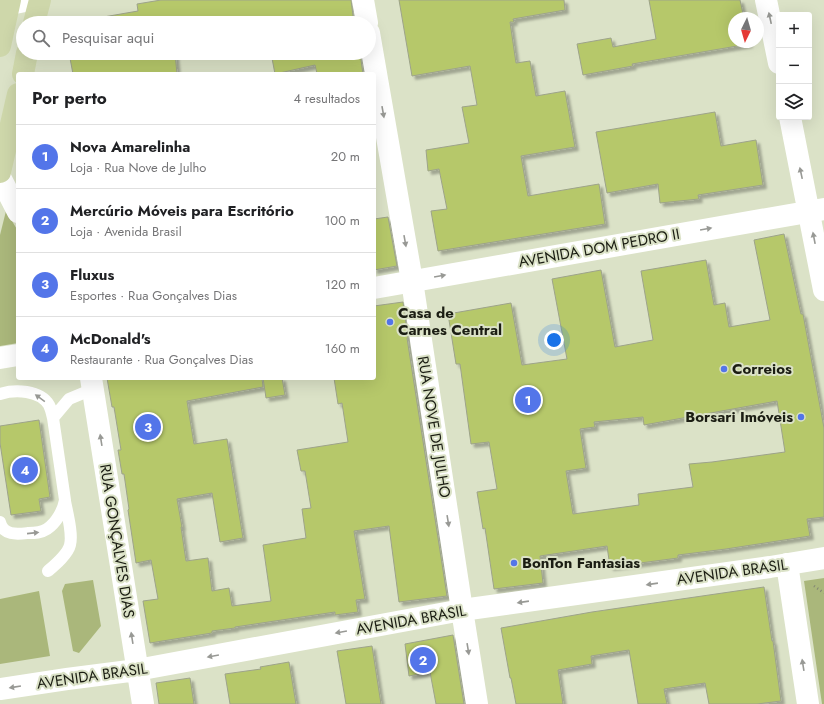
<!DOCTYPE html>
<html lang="pt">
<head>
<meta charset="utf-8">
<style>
	:root { --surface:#fff; --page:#f2f2f2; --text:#202124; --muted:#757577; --line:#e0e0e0; --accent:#5375e9 }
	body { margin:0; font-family:Jost,sans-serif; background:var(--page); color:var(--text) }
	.controls { position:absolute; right:12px; top:12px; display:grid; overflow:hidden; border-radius:4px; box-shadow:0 4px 16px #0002 }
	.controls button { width:36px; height:36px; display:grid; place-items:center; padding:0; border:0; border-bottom:1px solid var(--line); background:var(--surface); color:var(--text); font:20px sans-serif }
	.compass { position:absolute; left:728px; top:12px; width:36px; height:36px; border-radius:50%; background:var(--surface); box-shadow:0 4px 16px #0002; rotate:185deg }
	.you { position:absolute; left:554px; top:340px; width:14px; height:14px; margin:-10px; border:3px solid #fff; border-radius:50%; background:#1a73e8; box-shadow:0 0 0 6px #1a73e833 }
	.badge { display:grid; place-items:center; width:26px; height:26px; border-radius:50%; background:var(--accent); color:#fff; font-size:13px; font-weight:700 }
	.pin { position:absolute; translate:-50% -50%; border:2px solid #fff; box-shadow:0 1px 4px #0006 }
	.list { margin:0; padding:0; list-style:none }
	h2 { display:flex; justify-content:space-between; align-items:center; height:52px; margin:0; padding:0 16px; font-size:17px }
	h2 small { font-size:13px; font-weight:400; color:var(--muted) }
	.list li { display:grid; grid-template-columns:26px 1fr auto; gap:12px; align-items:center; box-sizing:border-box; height:64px; padding:0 16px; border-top:1px solid var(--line) }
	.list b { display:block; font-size:15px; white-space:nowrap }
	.list p { margin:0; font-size:13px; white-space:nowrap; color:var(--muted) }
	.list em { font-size:13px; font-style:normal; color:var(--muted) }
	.icon { flex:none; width:22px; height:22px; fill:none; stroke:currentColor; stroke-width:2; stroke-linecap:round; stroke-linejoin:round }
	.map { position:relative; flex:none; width:824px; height:704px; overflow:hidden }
	.search { position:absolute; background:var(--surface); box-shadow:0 4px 16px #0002; left:16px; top:16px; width:360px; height:44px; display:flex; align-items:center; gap:10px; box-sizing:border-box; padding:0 14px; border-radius:22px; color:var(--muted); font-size:15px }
	.panel { position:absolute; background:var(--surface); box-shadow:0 4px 16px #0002; left:16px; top:72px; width:360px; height:308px; border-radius:4px }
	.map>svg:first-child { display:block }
</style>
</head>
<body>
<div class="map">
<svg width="824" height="704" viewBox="0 0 824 704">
	<defs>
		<filter id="shadow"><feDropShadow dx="3.5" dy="3.5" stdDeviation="1" flood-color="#0004"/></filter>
	</defs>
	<rect width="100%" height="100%" fill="#dbe2c7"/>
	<path fill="#aab77b" d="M6,211L18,231V343L0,346V235Z
		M824,578V704H822L804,581Z
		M93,580L101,626L79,653L73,651L62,591L65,584Z
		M39,591L50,656L0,664V599Z"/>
	<path fill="#b6c86b" stroke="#9da38a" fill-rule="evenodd" filter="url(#shadow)" d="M161,0H351L354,23H264V21H262L261,20L241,23H93L92,19L138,11L137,4Z
		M399,0H564L565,10L513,19L514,22H510L516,63L530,61L536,96L565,91L575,147L521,156L528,196L599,184L605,224L438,251L431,211L447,209L439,169L428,171L426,150L469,143L462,107L477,105L470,66L412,76Z
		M649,0H740L744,18H734V42H749V44L632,64L633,66L583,75L577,44L611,38L613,47L656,39Z
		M69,53H175L177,74H73Z
		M271,53H360L363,74H317L315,65L275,74Z
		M715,112L721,146L756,140L763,185L698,195L699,199L660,203L658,184L607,193L596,132Z
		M388,217L397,266L374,270V219Z
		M784,234L801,314H803L824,428V517L807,519L810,536L726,549L678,555V558L610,567L607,546L540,556L543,583L494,589L485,528L483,529L477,492L497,489L489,442L471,444L460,364H456L448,314L511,303L522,365L567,359L552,279L601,270L615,347L653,340L641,271L706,260L714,305L725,303L729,327L770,320L754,240ZM777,401L785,452L712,462L689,464L693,487L638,494L639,505L573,514L566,471L586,468L580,429L595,427L594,422L643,417L644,425Z
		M403,302L408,338H407L447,596L399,602L389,526L354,531L365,599L356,600L358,612L335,615V612L235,627V628L212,631V633L150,643L143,601L158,599L151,560L136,563L128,510L129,509L124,474H122L118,450H121L114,407H112L107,378H262L263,387L187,401L194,444L227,439L243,538L220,542L212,493L177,499L182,527H181L186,561L208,558L212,591L229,588L232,606L271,601L263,545L306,538L302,509L311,508L305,471H301L297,450L348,442L342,403L338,404L334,378H374V306Z
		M263,378H282L285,395L266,398Z
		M39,420L50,497L39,499L41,511L11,515L0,443V426Z
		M764,587L772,641H773L781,701L757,704H709L705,683L664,689L667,704H638L629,650L591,656L592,664L558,670L563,704H516L511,678H510L501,628L592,612Z
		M453,635L464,704H436L430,672L409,676L405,644Z
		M372,646L381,704H346L337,651Z
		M289,662L296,704H230L225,674L261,669L260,667Z
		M190,678L194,704H159L156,683Z"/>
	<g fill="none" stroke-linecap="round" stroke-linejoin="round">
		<path stroke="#828673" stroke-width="2.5" stroke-dasharray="1 3" stroke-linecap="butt" d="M814,586L824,593"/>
		<path stroke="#fff" stroke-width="12" d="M0,394C15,389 40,390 49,405C51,409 52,414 53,418L65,500C63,511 56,523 47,529C41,533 35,533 28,533C18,534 3,536 0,522
			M53,418L69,399L93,389
			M48,571C55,565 68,554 70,545C73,534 67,512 65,501"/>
		<path stroke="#fff" stroke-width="22" d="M766,0L779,63
			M790,117L824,290
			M0,177L18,212
			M374,288L824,209
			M0,358L18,355
			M91,378L143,704
			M787,564L808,704
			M0,689L67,679L137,670L462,610L770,567L824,558"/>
		<path stroke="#fff" stroke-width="22" d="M363,0L367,23
			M10,4L30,0
			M369,33L412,281L462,610L477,704"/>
		<path stroke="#ced7aa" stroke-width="22" d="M34,23L40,0
			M0,46L10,0
			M23,74L27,53
			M0,172L18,94"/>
	</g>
	<defs><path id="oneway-solid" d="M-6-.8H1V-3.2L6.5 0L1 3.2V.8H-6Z"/></defs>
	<g fill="#989995">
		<use href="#oneway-solid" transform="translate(770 18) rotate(-102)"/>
		<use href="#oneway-solid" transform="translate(383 112) rotate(80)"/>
		<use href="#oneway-solid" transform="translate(801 173) rotate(-102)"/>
		<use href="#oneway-solid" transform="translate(706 229) rotate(-10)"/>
		<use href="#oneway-solid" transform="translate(814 238) rotate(-101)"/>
		<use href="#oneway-solid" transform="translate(405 241) rotate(80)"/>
		<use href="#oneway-solid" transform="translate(440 276) rotate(-10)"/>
		<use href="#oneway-solid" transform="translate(40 398) rotate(-144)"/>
		<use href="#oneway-solid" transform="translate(101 440) rotate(-99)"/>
		<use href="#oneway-solid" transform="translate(448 521) rotate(81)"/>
		<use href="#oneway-solid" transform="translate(33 533) rotate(-6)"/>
		<use href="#oneway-solid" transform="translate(652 584) rotate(172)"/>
		<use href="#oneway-solid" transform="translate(523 602) rotate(172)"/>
		<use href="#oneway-solid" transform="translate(341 632) rotate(170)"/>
		<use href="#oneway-solid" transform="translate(132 638) rotate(-99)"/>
		<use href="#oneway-solid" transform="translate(468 649) rotate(81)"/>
		<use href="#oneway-solid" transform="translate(213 656) rotate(170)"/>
		<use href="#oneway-solid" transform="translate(803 665) rotate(-99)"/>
		<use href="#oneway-solid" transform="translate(15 687) rotate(171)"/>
	</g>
	<g fill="#5375e9" stroke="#dbe2c7" stroke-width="1.5">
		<circle cx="390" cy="322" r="4"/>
		<circle cx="724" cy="369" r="4"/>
		<circle cx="801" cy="417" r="4"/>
		<circle cx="514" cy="563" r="4"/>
	</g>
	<g text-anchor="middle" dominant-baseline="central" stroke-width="4" stroke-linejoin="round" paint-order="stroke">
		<g font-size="15" fill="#1b1d13" stroke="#dbe2c7">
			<text transform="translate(599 248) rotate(-10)">AVENIDA DOM PEDRO II</text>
			<text transform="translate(434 427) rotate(81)">RUA NOVE DE JULHO</text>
			<text transform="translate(117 541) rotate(81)">RUA GONÇALVES DIAS</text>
			<text transform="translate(732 572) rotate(-8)">AVENIDA BRASIL</text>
			<text transform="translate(411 620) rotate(-10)">AVENIDA BRASIL</text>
			<text transform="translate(92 676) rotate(-8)">AVENIDA BRASIL</text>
		</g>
		<g font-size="15" font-weight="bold" fill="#1b1d13" stroke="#dbe2c7" text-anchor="start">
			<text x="398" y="313">Casa de<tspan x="398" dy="17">Carnes Central</tspan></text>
			<text x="732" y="369">Correios</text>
			<text x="793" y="417" text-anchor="end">Borsari Imóveis</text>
			<text x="522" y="563">BonTon Fantasias</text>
		</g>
	</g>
</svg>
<div class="controls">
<button>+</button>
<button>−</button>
<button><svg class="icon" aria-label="layers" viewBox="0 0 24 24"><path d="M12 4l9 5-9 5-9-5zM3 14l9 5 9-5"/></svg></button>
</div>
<svg class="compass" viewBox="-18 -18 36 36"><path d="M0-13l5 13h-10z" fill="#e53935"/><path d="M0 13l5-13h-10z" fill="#757577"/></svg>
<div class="you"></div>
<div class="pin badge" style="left:528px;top:400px">1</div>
<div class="pin badge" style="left:423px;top:660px">2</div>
<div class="pin badge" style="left:148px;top:427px">3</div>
<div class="pin badge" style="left:25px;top:470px">4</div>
<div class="search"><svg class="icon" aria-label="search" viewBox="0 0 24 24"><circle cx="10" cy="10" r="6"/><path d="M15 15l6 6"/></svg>Pesquisar aqui</div>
<section class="panel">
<h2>Por perto<small>4 resultados</small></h2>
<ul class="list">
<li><span class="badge">1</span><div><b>Nova Amarelinha</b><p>Loja · Rua Nove de Julho</p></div><em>20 m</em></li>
<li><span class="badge">2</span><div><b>Mercúrio Móveis para Escritório</b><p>Loja · Avenida Brasil</p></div><em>100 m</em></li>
<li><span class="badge">3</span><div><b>Fluxus</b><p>Esportes · Rua Gonçalves Dias</p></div><em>120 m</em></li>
<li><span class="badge">4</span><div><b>McDonald's</b><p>Restaurante · Rua Gonçalves Dias</p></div><em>160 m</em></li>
</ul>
</section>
</div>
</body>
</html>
